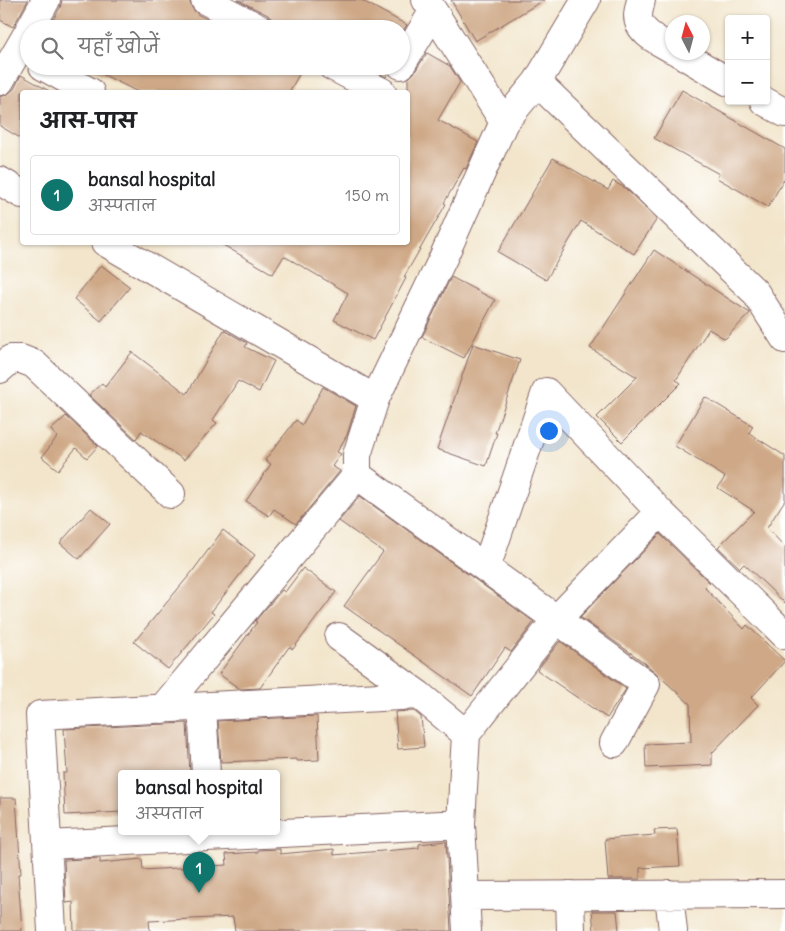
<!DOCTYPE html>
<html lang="hi">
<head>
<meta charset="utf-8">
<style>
	:root { --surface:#fff; --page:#f6f6f6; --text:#202124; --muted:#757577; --line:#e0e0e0; --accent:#0f766e }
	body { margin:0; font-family:Delius,"Playpen Sans Deva",sans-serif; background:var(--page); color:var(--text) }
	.controls { position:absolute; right:15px; top:15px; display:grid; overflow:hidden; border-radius:5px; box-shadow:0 1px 4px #0004 }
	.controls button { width:45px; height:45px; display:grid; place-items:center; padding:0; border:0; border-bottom:1px solid var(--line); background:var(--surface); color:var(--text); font:25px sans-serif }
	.compass { position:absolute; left:665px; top:15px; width:45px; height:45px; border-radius:50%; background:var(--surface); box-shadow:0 1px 4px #0004; rotate:354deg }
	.you { position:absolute; left:548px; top:430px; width:18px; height:18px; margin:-12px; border:4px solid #fff; border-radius:50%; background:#1a73e8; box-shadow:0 0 0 8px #1a73e833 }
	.badge { display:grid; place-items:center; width:32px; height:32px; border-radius:50%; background:var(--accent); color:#fff; font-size:16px; font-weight:700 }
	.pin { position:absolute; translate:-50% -41px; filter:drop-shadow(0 1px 2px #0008) }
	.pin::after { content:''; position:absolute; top:26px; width:18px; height:15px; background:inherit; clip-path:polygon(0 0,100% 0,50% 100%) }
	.popup { position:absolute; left:118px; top:770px; width:162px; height:65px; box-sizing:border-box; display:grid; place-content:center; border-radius:5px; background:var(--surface); filter:drop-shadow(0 1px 4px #0005); font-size:16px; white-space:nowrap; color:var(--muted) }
	.popup b { font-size:19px; color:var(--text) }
	.popup::after { content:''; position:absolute; left:50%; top:100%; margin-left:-10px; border:10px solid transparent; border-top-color:var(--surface) }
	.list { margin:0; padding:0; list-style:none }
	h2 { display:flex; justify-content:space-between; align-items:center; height:65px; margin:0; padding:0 20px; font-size:21px }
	h2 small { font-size:16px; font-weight:400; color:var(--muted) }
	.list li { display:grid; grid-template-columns:32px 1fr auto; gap:15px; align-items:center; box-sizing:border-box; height:80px; margin:0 10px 10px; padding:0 10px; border:1px solid var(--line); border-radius:5px }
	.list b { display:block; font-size:19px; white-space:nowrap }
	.list p { margin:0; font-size:16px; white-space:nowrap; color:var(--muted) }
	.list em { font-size:16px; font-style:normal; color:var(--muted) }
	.icon { flex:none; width:28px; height:28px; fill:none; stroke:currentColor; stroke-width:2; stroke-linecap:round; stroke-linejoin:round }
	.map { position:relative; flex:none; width:785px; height:931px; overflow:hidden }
	.search { position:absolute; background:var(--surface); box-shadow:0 1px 4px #0004; left:20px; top:20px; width:390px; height:55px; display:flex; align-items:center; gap:12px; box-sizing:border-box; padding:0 18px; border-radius:28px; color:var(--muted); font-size:19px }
	.panel { position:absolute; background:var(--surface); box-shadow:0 1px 4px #0004; left:20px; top:90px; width:390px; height:155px; border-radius:5px }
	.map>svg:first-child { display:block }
</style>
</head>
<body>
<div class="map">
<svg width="785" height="931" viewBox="0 0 785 931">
	<rect width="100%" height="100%" fill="#fff"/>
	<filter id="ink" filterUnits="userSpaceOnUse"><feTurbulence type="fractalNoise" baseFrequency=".02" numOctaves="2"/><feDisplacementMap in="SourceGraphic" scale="10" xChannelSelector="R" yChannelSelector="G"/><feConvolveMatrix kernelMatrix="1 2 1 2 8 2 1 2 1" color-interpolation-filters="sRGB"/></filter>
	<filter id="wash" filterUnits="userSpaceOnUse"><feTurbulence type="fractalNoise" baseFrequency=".0096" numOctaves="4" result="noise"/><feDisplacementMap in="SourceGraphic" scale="20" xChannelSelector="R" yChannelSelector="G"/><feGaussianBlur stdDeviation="1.12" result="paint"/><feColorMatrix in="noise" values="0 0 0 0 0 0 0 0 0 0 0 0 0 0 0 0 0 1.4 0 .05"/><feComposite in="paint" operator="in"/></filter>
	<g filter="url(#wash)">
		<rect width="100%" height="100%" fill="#f2e5cb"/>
		<g id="blocks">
			<path fill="#cfa987" d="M0,0H28L13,27L0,20Z
				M62,0H189L192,8L197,14L226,29H48L60,8Z
				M238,0H361L407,25L401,34V29H276L273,21L268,15Z
				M451,0H544L475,41Z
				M427,53L450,66L460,82L438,120L478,142L466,169L464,168L444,203L446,204L404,277L406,278L373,340L334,320L348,293L284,256L273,274L218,242H408V79L414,73Z
				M86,66H304L289,92H138Z
				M366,66H386L388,73L386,77Z
				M21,75L51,92H22V139L0,126V97L8,94L14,89Z
				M682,90L785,149V178L768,207L717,178L719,174L654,138Z
				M553,158L608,190L613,181L625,188L657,219L634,254L581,221L546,280L498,252Z
				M654,250L750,313L725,339L709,329L676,380L681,383L622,442L597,417L637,377L590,348Z
				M101,265L130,287L101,321L74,299Z
				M451,277L495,300L464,358L422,337Z
				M224,330L247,343L245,347L274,361L259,392L238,381L213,420L217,423L184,460L141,431L136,439L89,395L102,383L105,387L132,352L187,394Z
				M473,344L520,360L495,433H497L486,466L437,449Z
				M323,387L356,406L347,435L337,452L341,454L332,466L340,471L296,524L274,509L269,516L246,501L271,464L265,460L296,420L302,425Z
				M705,397L753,426L749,433L785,456V500L767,528L785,547V603L744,564L740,568L718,547L754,511L718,488L725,477L675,446Z
				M66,416L98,446L87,458L76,448L58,470L42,457L57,437L51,430Z
				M360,496L534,622L511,652L505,648L472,696L344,606L383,552L339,521Z
				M91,508L110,524L79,559L60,543Z
				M223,530L255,555L211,612L214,614L168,669L134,642L192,572Z
				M660,534L710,583L705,588L744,629L747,625L785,661L751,698L758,705L712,753V765L646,768L645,744L691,742L690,704L645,663L580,617Z
				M303,568L336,592L293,649L289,647L260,688L240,689L219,674L257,622L255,621L282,590L285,592Z
				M560,641L626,689L607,718L537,670Z
				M414,711L421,717L424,747L398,749L395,712Z
				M317,716L319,760L297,761V759L221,762L218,721Z
				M187,723L190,774H122V812L65,815L63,773H67L64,729Z
				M0,798H16L21,874H18L22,931H0Z
				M677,829L680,866L640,868V879H608L605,839L655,835L654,830Z
				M446,841L451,931H235L233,917L149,921L150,931H74L73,902L66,903L64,860L100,858V863L142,859L143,870L227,865L226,854L258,852V850L280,849V854L334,849V855L419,848V844Z
				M592,911H617L619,930L594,931Z"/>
		</g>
	</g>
	<g filter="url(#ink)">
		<use href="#blocks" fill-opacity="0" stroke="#856463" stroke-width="1"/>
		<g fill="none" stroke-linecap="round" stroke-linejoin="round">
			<defs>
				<path id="street" d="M205,0L260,29
					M426,0L504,122
					M641,0C640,5 638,11 638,16C638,33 661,42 672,49
					M30,29L46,0
					M678,52L729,82
					M401,65L433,12
					M43,66L90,92
					M332,66L382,92
					M0,81L29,31
					M537,82L755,292L785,339
					M764,101L785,113
					M0,181L22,194
					M105,242L375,399L357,455V475L646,684L614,743
					M0,369L11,359H21L34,364L171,494
					M375,399L443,258L504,122L537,82L586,0
					M486,568L546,392L660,512L785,635
					M339,637L419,695L466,734
					M202,707L206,774
					M162,709L357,475
					M48,845L461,824
					M669,894L673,931
					M570,895L571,931
					M465,896L785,894
					M52,931L40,715L419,695
					M467,931L461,824L466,734L557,619L660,512"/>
			</defs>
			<use href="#street" stroke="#856463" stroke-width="30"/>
			<use href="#street" stroke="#fff" stroke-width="28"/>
		</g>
	</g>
</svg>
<div class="controls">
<button>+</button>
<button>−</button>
</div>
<svg class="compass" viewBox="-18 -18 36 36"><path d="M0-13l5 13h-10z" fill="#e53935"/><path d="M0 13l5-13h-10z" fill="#757577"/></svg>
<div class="you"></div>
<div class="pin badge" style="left:199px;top:893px">1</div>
<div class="popup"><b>bansal hospital</b>अस्पताल</div>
<div class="search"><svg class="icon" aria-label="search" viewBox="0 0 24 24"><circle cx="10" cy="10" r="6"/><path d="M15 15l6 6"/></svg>यहाँ खोजें</div>
<section class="panel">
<h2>आस-पास<small></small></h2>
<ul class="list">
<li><span class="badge">1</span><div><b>bansal hospital</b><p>अस्पताल</p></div><em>150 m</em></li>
</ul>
</section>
</div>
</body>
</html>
